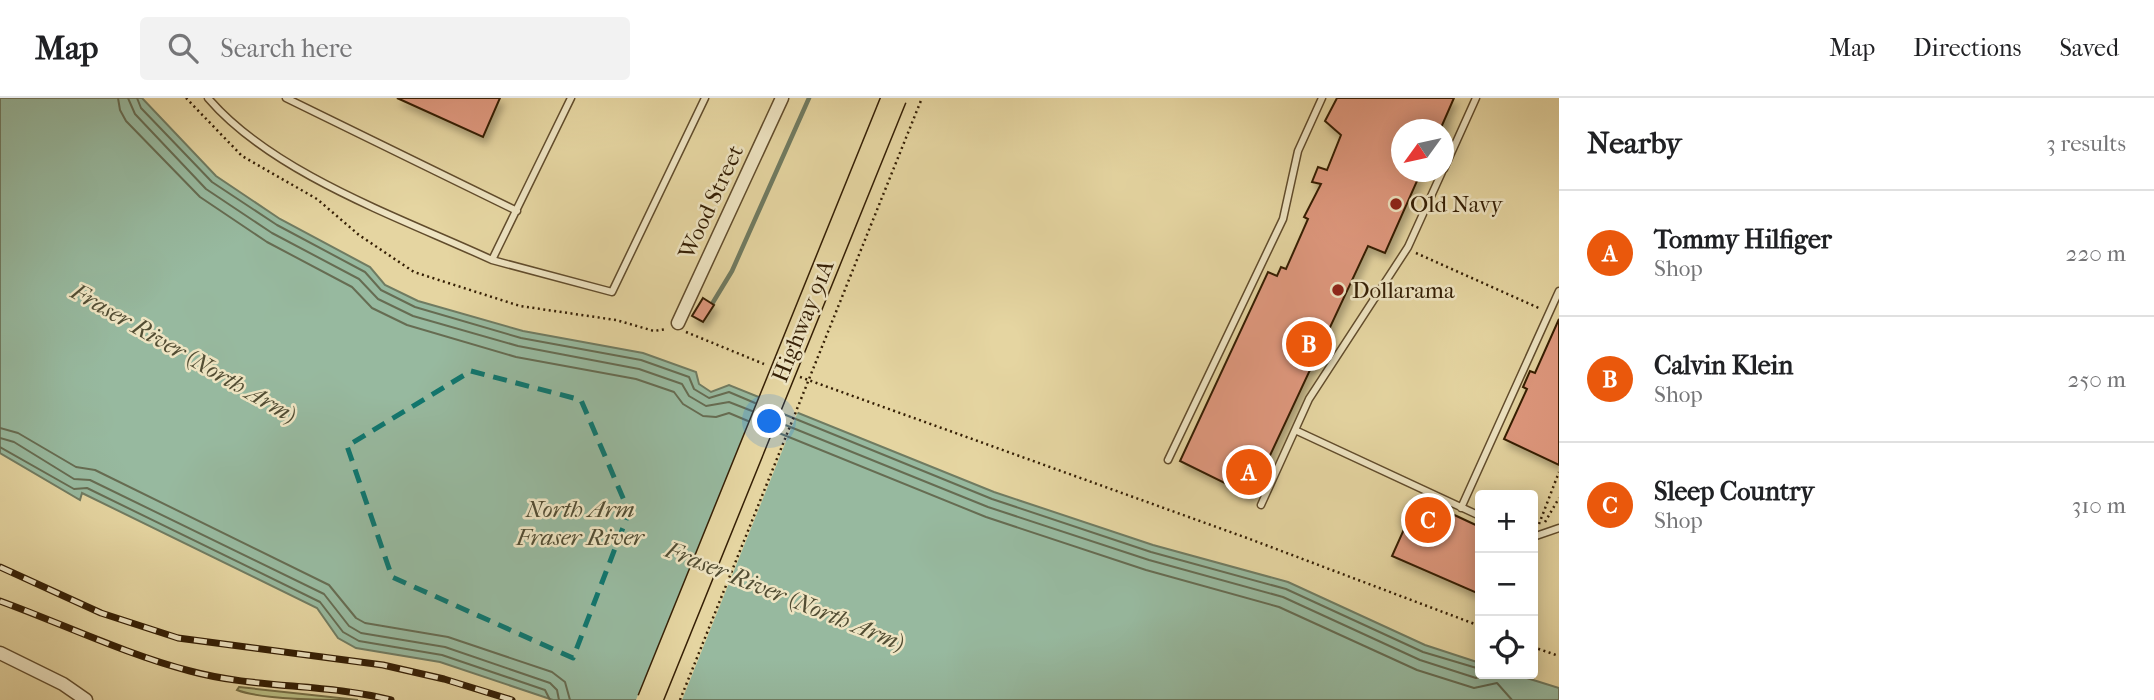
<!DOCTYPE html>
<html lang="en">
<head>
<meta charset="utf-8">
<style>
	:root { --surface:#fff; --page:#f2f2f2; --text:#202124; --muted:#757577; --line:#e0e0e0; --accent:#ea580c }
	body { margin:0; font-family:"IM FELL French Canon",serif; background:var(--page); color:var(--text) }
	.controls { position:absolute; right:21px; bottom:21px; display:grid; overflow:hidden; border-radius:7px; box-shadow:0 4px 18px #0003 }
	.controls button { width:63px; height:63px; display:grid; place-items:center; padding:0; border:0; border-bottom:2px solid var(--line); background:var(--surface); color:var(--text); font:35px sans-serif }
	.compass { position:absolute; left:1391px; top:21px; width:63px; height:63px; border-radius:50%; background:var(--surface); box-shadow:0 4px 18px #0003; rotate:237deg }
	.you { position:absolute; left:770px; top:324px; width:24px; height:24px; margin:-18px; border:5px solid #fff; border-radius:50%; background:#1a73e8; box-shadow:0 0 0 10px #1a73e833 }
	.badge { display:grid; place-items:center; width:46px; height:46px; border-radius:50%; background:var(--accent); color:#fff; font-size:23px; font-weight:700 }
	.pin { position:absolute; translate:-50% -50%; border:4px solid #fff; box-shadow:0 2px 7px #0006 }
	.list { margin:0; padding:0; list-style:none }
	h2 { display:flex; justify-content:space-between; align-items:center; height:91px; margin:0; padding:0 28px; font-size:30px }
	h2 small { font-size:23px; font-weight:400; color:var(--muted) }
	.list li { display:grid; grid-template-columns:46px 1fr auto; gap:21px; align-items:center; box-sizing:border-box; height:126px; padding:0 28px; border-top:2px solid var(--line) }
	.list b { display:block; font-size:26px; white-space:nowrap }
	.list p { margin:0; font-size:23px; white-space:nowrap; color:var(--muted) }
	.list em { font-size:23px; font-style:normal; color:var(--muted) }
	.icon { flex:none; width:38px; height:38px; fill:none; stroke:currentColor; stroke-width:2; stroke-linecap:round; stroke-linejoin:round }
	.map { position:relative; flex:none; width:1559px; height:602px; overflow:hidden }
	header { display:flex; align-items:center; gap:42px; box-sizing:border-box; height:98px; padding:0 35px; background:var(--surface); border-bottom:2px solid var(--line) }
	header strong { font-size:33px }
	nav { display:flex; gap:38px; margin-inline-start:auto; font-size:24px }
	.search { width:490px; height:63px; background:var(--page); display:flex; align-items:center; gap:18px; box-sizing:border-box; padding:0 24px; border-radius:7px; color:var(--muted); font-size:26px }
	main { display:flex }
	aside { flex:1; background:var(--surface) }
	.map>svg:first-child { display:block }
</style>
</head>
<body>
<header>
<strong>Map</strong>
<div class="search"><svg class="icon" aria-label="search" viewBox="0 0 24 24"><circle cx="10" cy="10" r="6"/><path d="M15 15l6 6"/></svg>Search here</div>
<nav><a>Map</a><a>Directions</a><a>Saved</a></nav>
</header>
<main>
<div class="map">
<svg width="1559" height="602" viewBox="0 0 1559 602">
	<defs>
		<filter id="shadow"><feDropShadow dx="3.5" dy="6" stdDeviation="3.5" flood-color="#0004"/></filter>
	</defs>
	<rect width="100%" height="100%" fill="#e5d5a1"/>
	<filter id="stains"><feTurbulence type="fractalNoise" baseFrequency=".00286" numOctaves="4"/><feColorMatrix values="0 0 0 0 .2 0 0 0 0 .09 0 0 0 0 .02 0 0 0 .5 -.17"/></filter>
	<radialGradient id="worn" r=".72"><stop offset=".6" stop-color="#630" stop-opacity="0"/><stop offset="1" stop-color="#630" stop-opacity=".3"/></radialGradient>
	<path fill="#b8bc82" stroke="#766e44" stroke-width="2" d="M239,589L358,602C325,602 263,602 237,592Z"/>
	<path fill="#97b99f" stroke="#707b61" stroke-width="2" d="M0,0H142L216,78L280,121L370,169L385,187L418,203L523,233L643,255L696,274L699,286L711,294L729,287L994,394L1153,447L1288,484L1425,547L1480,565V576H1514L1559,590V602H553L440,564L356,550L338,540L317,510L82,395L80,402L0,355Z"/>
	<path fill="#e5d5a1" d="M760,296L799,311L682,602H636Z"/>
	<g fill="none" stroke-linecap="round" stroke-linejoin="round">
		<path stroke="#666c52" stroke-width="2" d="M118,0L120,12L126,23L200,99L267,144L352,189L372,210L407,227L516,259L636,281L674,294L683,306L703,318L716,319L729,315L748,323
			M128,0L135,16L206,91L272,135L359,181L378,201L413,218L518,248L639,271L682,286L689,298L706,308L729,304L752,313
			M137,0L141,10L212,84L277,127L365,174L381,192L415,209L521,240L641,262L689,279L694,291L709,300L729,294L755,305
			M781,315L992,401L1151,454L1286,491L1423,554L1480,571
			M778,324L988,409L1149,462L1283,499L1420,562L1476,580L1490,576
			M0,330L18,335L76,369L95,372L329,487L356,520L365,525L448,539L552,574L565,584L570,602
			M774,333L986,419L1146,472L1279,509L1417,572L1474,590L1497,585L1512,602
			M0,340L14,344L74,381L90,382L324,496L349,528L361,535L445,549L550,585L557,592L559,602
			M0,349L74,391L87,390L320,504L343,534L359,543L442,557L545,592L550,602"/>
		<path stroke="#707b61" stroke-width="4.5" d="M712,206L732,173L809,0"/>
	</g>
	<path fill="#df987e" stroke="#351f05" stroke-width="2" filter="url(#shadow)" d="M397,0H500L483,39Z
		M1337,0H1454L1440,32H1402V74H1421L1385,155L1368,148L1251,398L1180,363L1268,174L1277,178L1281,169L1286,171L1308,121L1304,119L1321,86L1312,84L1318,69L1327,72L1341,37L1325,23Z
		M703,200L714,207L703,224L692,218Z
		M1559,221V367L1504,341L1527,291L1523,289L1530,273L1535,275Z
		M1418,400L1480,429V488L1477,495L1392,458Z"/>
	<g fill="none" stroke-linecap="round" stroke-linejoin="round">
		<defs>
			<path id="lane" d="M208,0C273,76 401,120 492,162
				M286,0L517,113
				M571,0L492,162L612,194L705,0
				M1444,71L1476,0
				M1295,332L1480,418
				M1168,362L1283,121L1298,53L1322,0
				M1261,407L1309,301L1408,149L1442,74
				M1461,410L1559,193
				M1533,439L1559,430"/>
			<path id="street" d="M678,225L782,0
				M0,555L63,586L86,602"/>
		</defs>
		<use href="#lane" stroke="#614c2c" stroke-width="9"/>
		<use href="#street" stroke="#614c2c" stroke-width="15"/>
		<path stroke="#351f05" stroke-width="2.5" stroke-dasharray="2 3.5" stroke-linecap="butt" d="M186,0L242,58L317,101L359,137L414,174L520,208L616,222L654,233L667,231
			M1416,155L1541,211
			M686,234L764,266
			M800,279L1247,440L1480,528
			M1545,424L1559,400
			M1539,426L1559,374
			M1533,549L1559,558"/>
		<use href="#lane" stroke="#eee4c2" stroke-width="6"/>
		<use href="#street" stroke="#eee4c2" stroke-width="12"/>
		<defs>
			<path id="rail" d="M0,469L101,515L178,540L383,567L444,581L512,602
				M0,503C63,526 125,556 190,573C256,591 325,585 391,602"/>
		</defs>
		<use href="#rail" stroke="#351f05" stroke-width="7"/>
		<use href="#rail" stroke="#eee4c2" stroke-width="4.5" stroke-dasharray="13" stroke-linecap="butt"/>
		<defs>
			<path id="highway-bridge" d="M650,602L894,0"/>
		</defs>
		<use href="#highway-bridge" stroke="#351f05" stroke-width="27" stroke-linecap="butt"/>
		<path stroke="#351f05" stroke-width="2.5" stroke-dasharray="2 3.5" stroke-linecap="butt" d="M680,602L922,0"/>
		<use href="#highway-bridge" stroke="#e5d5a1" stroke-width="24"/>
	</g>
	<path fill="none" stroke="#0f766e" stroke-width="5" stroke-dasharray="14 9" stroke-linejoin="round" d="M471,273L581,302L629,414L573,560L392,479L347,348Z"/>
	<g fill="#8f2418" stroke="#eee4c2" stroke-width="2.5">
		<circle cx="1396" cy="106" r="7"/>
		<circle cx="1338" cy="192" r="7"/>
	</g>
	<g text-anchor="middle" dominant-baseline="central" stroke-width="5" stroke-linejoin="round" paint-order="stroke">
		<g font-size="23" fill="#351f05" stroke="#eee4c2">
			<text transform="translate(711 104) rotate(-65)">Wood Street</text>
			<text transform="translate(803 223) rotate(-68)">Highway 91A</text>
		</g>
		<g font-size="23" fill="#351f05" stroke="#eee4c2" text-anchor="start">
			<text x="1410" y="106">Old Navy</text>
			<text x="1352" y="192">Dollarama</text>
		</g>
		<g font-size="24" font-style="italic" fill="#524d33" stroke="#eee4c2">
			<text transform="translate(184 255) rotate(30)">Fraser River (North Arm)</text>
			<text x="580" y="411">North Arm<tspan x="580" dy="28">Fraser River</tspan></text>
			<text transform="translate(785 498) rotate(22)">Fraser River (North Arm)</text>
		</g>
	</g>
	<rect width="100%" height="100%" filter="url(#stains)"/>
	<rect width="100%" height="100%" fill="url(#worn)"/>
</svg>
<div class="controls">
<button>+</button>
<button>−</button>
<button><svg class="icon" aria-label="locate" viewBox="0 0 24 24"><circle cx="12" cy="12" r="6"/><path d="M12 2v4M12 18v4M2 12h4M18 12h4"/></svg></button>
</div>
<svg class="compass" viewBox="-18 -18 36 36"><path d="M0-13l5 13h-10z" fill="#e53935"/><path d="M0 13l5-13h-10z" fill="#757577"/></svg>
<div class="you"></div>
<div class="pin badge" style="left:1249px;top:374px">A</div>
<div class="pin badge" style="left:1309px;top:246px">B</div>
<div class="pin badge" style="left:1428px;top:422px">C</div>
</div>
<aside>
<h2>Nearby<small>3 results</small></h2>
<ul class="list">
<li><span class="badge">A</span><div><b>Tommy Hilfiger</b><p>Shop</p></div><em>220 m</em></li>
<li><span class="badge">B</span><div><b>Calvin Klein</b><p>Shop</p></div><em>250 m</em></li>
<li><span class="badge">C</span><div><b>Sleep Country</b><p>Shop</p></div><em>310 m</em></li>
</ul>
</aside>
</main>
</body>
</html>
